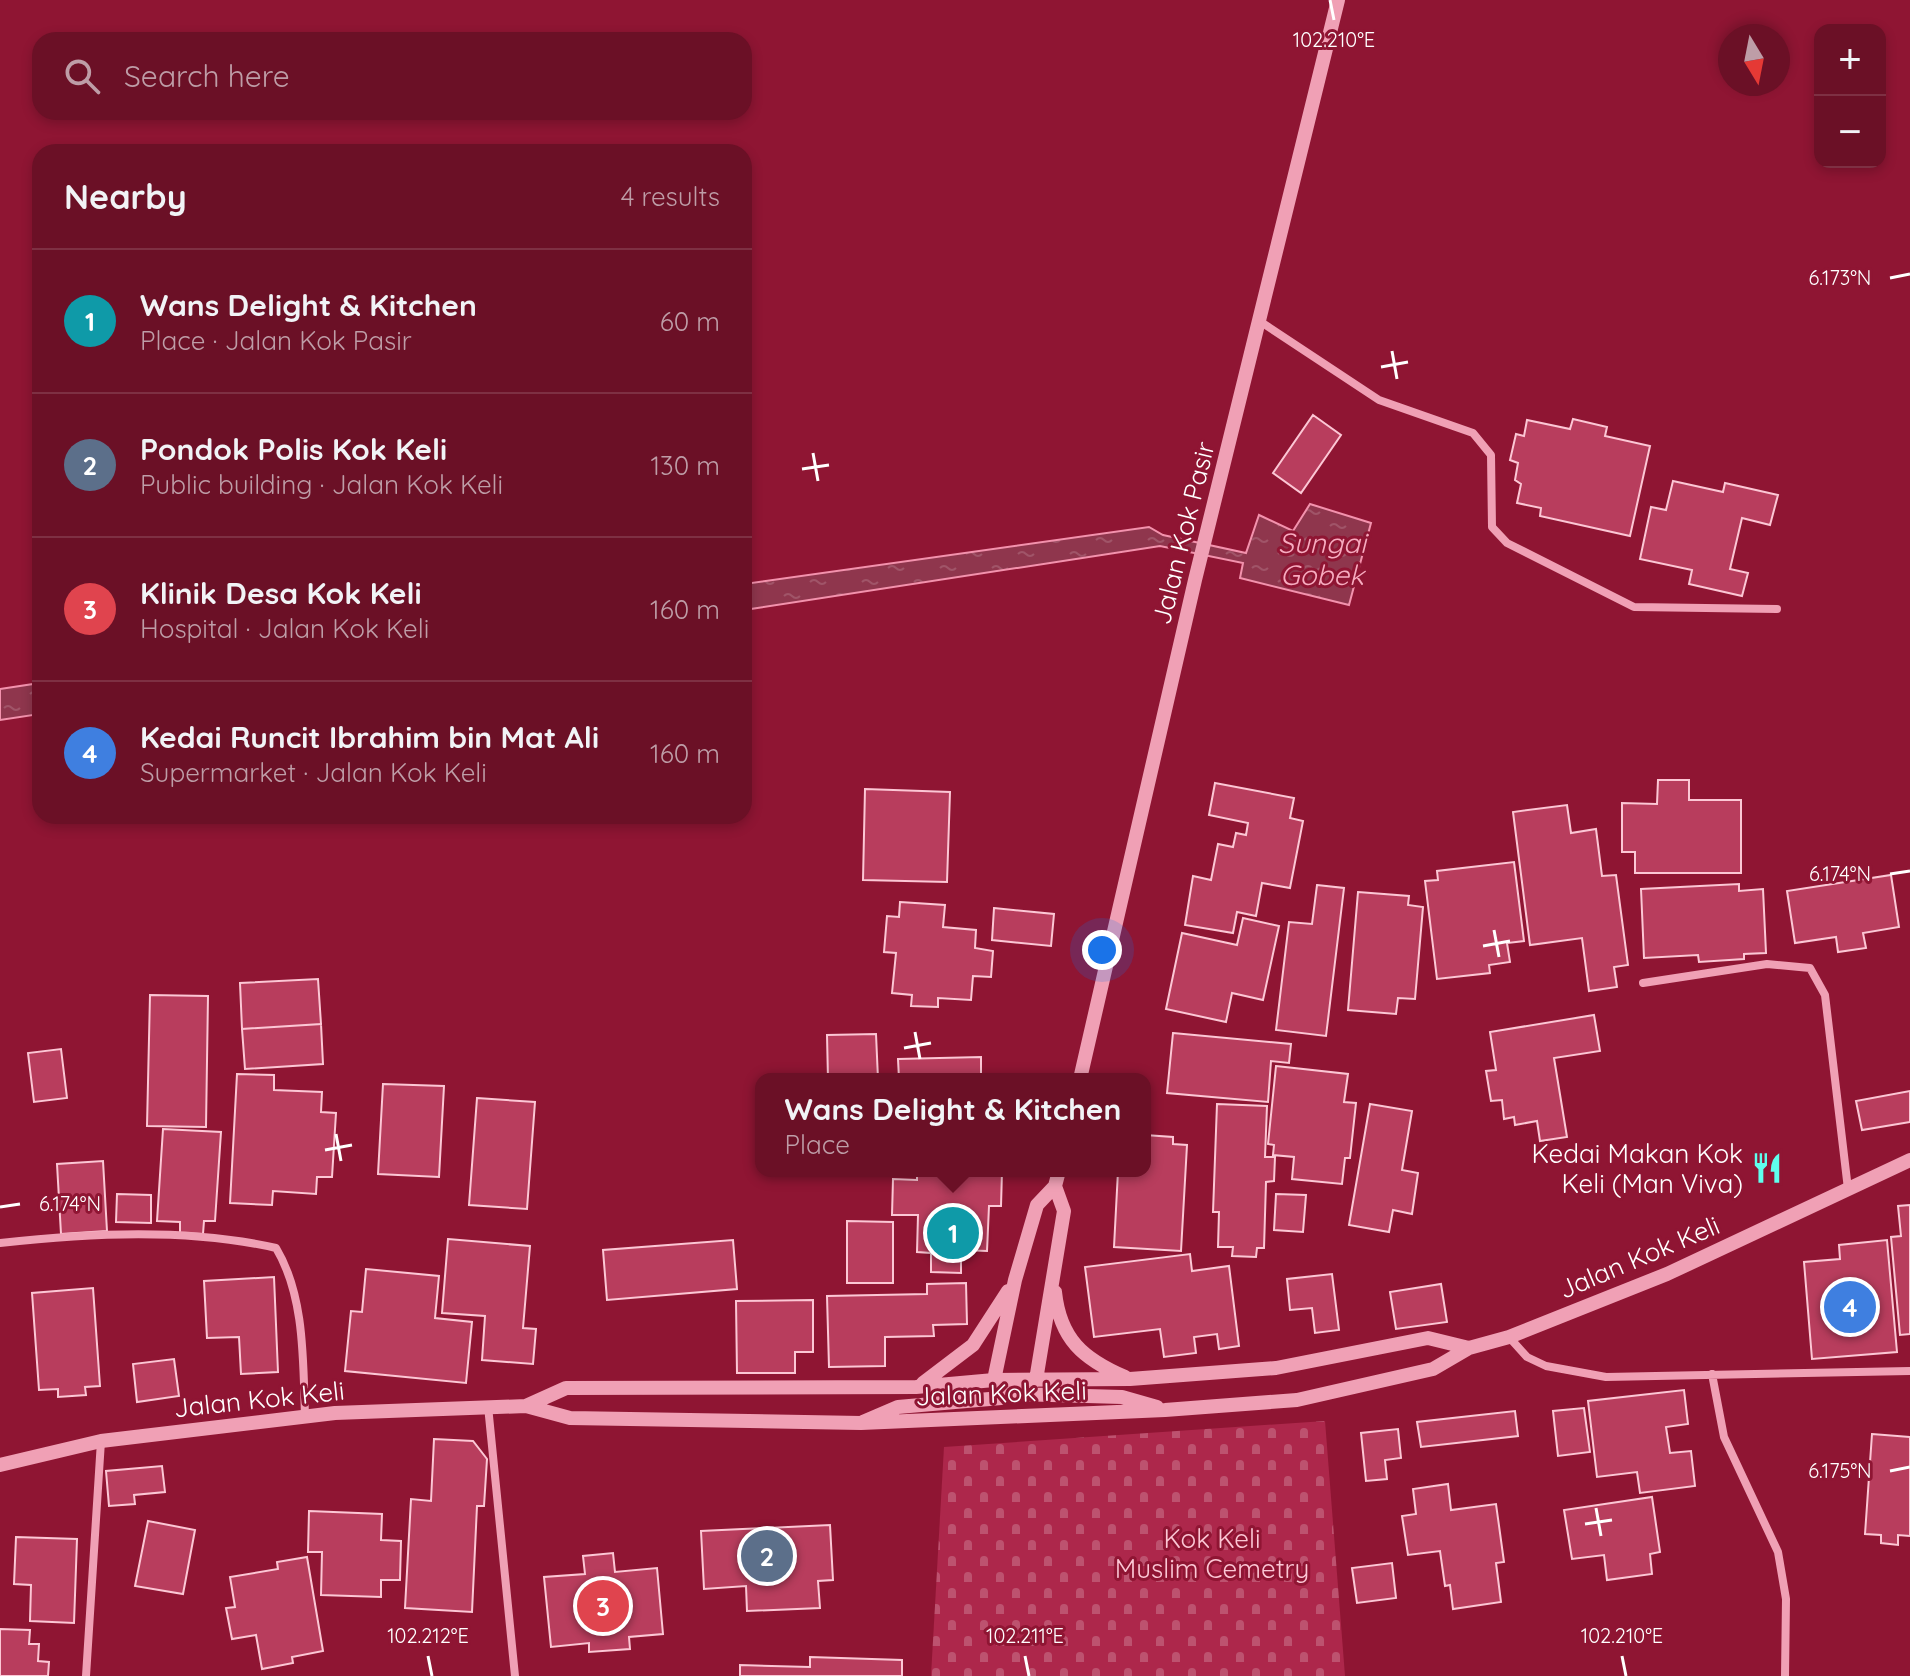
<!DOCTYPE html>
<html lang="en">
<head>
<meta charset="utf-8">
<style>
	:root { --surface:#6b1026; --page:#70192e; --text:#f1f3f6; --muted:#be9da7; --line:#7e3043; --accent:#5fffee }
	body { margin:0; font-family:Quicksand,sans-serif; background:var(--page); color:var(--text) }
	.controls { position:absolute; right:24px; top:24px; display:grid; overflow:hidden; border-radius:16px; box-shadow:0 4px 12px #0003 }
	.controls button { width:72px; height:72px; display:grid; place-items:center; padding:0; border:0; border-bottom:2px solid var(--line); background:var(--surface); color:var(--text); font:40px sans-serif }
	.compass { position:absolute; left:1718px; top:24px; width:72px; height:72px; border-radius:50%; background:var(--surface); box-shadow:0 4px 12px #0003; rotate:170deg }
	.you { position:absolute; left:1102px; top:950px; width:28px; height:28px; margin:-20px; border:6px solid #fff; border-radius:50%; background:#1a73e8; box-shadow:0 0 0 12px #1a73e833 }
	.badge { display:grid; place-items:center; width:52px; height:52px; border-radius:50%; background:var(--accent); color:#fff; font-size:26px; font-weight:700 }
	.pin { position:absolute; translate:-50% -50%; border:4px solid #fff; box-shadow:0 2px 8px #0006 }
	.popup { position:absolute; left:755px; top:1073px; width:396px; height:104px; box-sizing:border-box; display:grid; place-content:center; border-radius:16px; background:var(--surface); filter:drop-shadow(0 2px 6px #0005); font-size:26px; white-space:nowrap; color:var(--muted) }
	.popup b { font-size:30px; color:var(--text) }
	.popup::after { content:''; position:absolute; left:50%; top:100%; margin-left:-16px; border:16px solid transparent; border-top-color:var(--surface) }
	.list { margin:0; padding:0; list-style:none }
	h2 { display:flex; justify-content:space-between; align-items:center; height:104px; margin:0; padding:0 32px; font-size:34px }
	h2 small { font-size:26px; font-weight:400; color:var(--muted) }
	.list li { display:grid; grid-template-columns:52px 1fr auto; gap:24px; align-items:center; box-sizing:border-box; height:144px; padding:0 32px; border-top:2px solid var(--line) }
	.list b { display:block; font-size:30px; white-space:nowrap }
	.list p { margin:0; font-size:26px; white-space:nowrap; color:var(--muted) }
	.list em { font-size:26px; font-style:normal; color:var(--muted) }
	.icon { flex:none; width:44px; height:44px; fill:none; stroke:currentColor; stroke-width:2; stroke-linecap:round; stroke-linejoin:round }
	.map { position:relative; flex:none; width:1910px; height:1676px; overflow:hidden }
	.search { position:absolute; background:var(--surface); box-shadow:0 4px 12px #0003; left:32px; top:32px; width:720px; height:88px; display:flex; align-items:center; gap:20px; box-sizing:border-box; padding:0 28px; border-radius:24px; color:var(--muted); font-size:30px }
	.panel { position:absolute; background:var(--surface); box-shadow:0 4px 12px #0003; left:32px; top:144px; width:720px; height:680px; border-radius:24px }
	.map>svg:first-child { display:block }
</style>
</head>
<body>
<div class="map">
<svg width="1910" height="1676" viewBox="0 0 1910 1676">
	<defs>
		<pattern id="cemetery-stones" width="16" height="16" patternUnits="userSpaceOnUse" patternTransform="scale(2)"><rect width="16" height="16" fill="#ad274b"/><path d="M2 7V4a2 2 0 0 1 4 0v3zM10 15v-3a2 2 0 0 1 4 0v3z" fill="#bd526f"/></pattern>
		<pattern id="water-ripples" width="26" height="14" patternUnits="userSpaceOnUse" patternTransform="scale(2)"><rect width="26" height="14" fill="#8f364d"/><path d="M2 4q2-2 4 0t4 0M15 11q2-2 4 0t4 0" fill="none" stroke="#a05468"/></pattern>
	</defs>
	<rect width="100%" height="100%" fill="#8f1533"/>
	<path fill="url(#cemetery-stones)" d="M1325,1421L1345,1676H931L944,1447Z"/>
	<path fill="url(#water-ripples)" stroke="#f392ad" stroke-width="2" d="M1310,504L1371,523L1349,605L1240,578L1243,563L1160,546L744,610V584L1149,527L1163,535L1246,553L1259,515L1293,531Z
		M40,683V714L0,720V689Z"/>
	<path fill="#b83d5d" stroke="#fcc7d5" stroke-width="2" d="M1313,415L1341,435L1301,493L1273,473Z
		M1573,419L1607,427L1605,436L1650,446L1630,536L1540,516L1541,508L1517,503L1521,484L1515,480L1518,463L1510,460L1516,434L1524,436L1527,420L1570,429Z
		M1673,481L1723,492L1725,483L1778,495L1770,525L1742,518L1730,569L1748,573L1742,596L1689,584L1692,570L1640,559L1651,507L1666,510Z
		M1658,780H1689V800H1741V873H1635V852H1622V803L1657,804Z
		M1215,783L1294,798L1290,818L1303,821L1290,888L1262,883L1256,916L1237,912L1233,933L1185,925L1193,876L1211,880L1218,844L1233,847L1236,833L1246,835L1248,823L1209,815Z
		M865,789L950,792L947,882L863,880Z
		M1567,805L1571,833L1596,829L1602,876L1616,875L1628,965L1614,967L1617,987L1589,991L1582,938L1530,945L1513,812Z
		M1514,862L1524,941L1507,943L1510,962L1489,965L1490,973L1437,979L1425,881L1438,880L1437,871Z
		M1891,875L1899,927L1863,933L1866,948L1838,952L1836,937L1795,943L1787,891Z
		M1739,884V891L1763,889L1766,953L1744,954V959L1699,962L1698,955L1644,958L1641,889Z
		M1317,885L1344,888L1326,1036L1276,1030L1289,922L1312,924Z
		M1358,892L1409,896L1408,905L1423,907L1415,999L1398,998L1396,1014L1348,1010Z
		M900,902L945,905L943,927L976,930L975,948L993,951L991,977L973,976L971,1000L938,998V1007L911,1006L912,995L892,993L896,953L884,952L887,916L899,917Z
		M994,908L1054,914L1051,946L992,940Z
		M1243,918L1279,926L1263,1000L1232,993L1226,1022L1166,1009L1182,933L1237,945Z
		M318,979L321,1024L242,1029L240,983Z
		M150,995L208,996L206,1127L147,1126Z
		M1594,1015L1600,1051L1554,1058L1567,1137L1540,1141L1537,1121L1515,1125L1514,1117L1504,1119L1502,1100L1491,1101L1486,1071L1496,1070L1490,1032Z
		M321,1024L323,1064L245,1069L242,1029Z
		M1173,1033L1291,1044L1289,1063L1271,1061L1268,1102L1167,1093Z
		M876,1034L878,1079H828L827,1035Z
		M61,1049L67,1098L34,1102L28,1053Z
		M981,1057V1079H899L898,1059Z
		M1276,1066L1348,1074L1344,1102L1356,1103L1350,1158H1345L1342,1184L1292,1179L1294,1157L1273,1155L1274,1145L1268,1144Z
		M237,1074L274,1075V1090L322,1092L321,1112L336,1113L332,1177H317L316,1194L273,1191L272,1205L230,1203Z
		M383,1084L444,1086L439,1177L378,1174Z
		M1910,1091V1122L1862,1130L1856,1101Z
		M477,1098L535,1102L527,1209L469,1205Z
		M1217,1104L1267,1106L1265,1157H1275L1274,1181L1266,1182L1264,1248H1257L1256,1257L1232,1256L1233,1247H1218L1219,1212H1213Z
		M1370,1104L1412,1111L1402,1170L1418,1173L1412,1214L1393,1210L1389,1232L1349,1225Z
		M163,1129L221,1132L215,1221H204L203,1234L180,1233V1222L157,1221Z
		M1145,1135L1173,1137V1144L1187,1145L1181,1251L1114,1247L1118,1171H1145Z
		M103,1161L107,1231L61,1234L57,1164Z
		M917,1171H1002L1001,1206H989L987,1251L961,1250V1273L931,1272V1253L917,1252L918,1215H892L893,1179L917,1180Z
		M117,1194L151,1195V1223L116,1222Z
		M1276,1194L1306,1195L1303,1232L1274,1230Z
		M1910,1205V1334L1900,1335L1891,1237L1901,1236L1898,1206Z
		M847,1221L893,1222V1283H847Z
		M448,1239L530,1246L523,1328L536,1329L533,1364L482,1360L485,1316L442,1313Z
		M733,1240L737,1289L607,1300L603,1250Z
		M1887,1240L1897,1352L1812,1359L1804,1262L1840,1259L1839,1245Z
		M1190,1254L1192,1271L1229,1266L1239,1346L1219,1349L1217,1334L1194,1337L1196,1353L1164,1357L1160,1329L1094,1337L1085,1267Z
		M366,1269L439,1276L435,1318L472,1322L466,1383L345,1371L351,1311L362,1312Z
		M1332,1274L1339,1330L1315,1333L1312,1308L1290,1310L1287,1279Z
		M274,1277L278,1372L241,1374L239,1337L207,1338L204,1281Z
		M966,1283L967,1324L933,1325L934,1336L885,1337V1366L829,1367L827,1296L927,1294V1284Z
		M1441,1284L1447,1322L1396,1329L1390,1292Z
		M93,1288L100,1386L85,1387L86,1395L58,1397V1389L39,1390L32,1293Z
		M813,1300V1352H795V1373H737L736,1301Z
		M174,1359L179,1396L137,1402L133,1364Z
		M1684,1390L1688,1424L1666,1427L1670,1453L1691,1451L1695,1486L1640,1493L1637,1472L1597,1477L1588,1401Z
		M1584,1408L1590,1452L1558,1456L1553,1411Z
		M1515,1411L1518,1436L1421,1447L1417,1422Z
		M1398,1429L1401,1458L1385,1460L1387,1479L1366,1481L1361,1433Z
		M1872,1434L1910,1437V1536L1898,1535V1545L1881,1543V1535L1865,1534Z
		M434,1439L473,1441L487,1459L484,1506H477L472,1612L405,1608L411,1499L431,1501Z
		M162,1466L165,1492L134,1495L135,1504L109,1506L106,1471Z
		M1448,1484L1451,1510L1496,1504L1504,1562L1496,1563L1501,1602L1453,1609L1450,1585L1445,1586L1440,1551L1408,1555L1402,1516L1416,1514L1413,1489Z
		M1652,1497L1660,1552L1650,1554L1652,1574L1607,1580L1604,1555L1572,1559L1564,1510Z
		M309,1511L382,1514L381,1540L401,1541L400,1580H381V1597L321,1595L322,1552H308Z
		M148,1521L195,1530L183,1594L135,1586Z
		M830,1525L833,1580L818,1581L820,1608L747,1611L746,1586L704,1589L701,1531Z
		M16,1537L77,1539L74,1623L30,1621L31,1585L14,1584Z
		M613,1553L615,1572L657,1568L663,1634L629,1637L630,1649L589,1652V1643L551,1647L544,1577L585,1574L583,1556Z
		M307,1557L323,1651L292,1657L293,1663L262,1669L256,1635L232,1639L226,1608L235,1607L230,1577L278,1569L277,1562Z
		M1392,1563L1396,1598L1357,1603L1352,1568Z
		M0,1629L30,1630L29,1644H39L38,1661L49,1662L48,1676H0Z
		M810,1657L902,1660V1676H740V1665L810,1667Z"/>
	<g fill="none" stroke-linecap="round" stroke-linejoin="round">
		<path stroke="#f0a0b5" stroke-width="8" d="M1258,320L1379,400L1473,433L1491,455L1492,527L1507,543L1634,607L1777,609
			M1643,983L1767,964L1810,968L1825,995L1848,1189
			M0,1243C89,1233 188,1228 276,1248C305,1296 303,1362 305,1416
			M1509,1337L1527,1357L1546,1366L1606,1377L1910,1371
			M1712,1374L1724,1437L1778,1552L1786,1599L1785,1676
			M488,1406L515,1676
			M86,1676L101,1441"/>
		<path stroke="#f0a0b5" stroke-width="14" d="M1080,1079L1195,580L1338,0
			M1059,1171L1055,1186L1037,1205L1015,1280L994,1380L1014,1394L1122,1397L1157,1407
			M1055,1292C1060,1339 1083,1359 1125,1377
			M923,1383L973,1345L1008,1291
			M526,1406L566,1388L916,1387L994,1380L1130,1379L1276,1368L1428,1338L1469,1348
			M863,1422L898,1407L1001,1398L1036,1380L1064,1211L1055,1186
			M0,1465L101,1441L335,1413L526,1406L570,1418L861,1423L1165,1410L1297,1400L1433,1369L1469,1348L1509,1337L1667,1274L1910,1160"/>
	</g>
	<path fill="none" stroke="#fff" stroke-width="3" d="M1330,0L1334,20M1890,278L1910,274M1392,351L1397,379M1381,367L1408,362M813,453L818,481M802,469L829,465M1890,874L1910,871M1494,930L1499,957M1483,946L1510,941M915,1032L920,1059M904,1048L931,1043M336,1134L341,1161M325,1150L352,1145M0,1207L20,1204M1890,1471L1910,1467M1596,1508L1601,1536M1585,1524L1612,1520M428,1656L432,1676M1025,1656L1029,1676M1622,1656L1626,1676"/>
	<defs>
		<symbol id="restaurant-bare" viewBox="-9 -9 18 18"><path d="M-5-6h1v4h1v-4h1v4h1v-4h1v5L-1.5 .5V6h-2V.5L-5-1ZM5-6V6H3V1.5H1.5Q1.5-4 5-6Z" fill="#5fffee" stroke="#8f1533" stroke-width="2.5" paint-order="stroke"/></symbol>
	</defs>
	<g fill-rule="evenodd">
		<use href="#restaurant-bare" x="1745" y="1146" width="44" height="44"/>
	</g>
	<g text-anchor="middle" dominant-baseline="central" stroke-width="6" stroke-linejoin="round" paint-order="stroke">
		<g font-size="26" fill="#fff" stroke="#8f1533">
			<text transform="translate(1183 533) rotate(-76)">Jalan Kok Pasir</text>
			<text transform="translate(1639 1257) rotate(-23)">Jalan Kok Keli</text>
			<text transform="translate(1001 1393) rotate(-2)">Jalan Kok Keli</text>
			<text transform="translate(259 1399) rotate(-6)">Jalan Kok Keli</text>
		</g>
		<g font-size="26" fill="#fff" stroke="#8f1533" text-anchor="end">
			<text x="1743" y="1153">Kedai Makan Kok<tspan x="1743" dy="30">Keli (Man Viva)</tspan></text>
		</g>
		<g font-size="26" fill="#fcc7d5" stroke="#8f1533">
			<text x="1212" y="1538">Kok Keli<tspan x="1212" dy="30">Muslim Cemetry</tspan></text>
		</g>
		<g font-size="28" font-style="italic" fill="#f7acc0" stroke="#8f1533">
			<text x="1322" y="542">Sungai<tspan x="1322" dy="32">Gobek</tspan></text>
		</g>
	</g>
	<g font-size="20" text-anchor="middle" fill="#fff" stroke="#8f1533" stroke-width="6" stroke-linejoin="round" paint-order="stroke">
		<text x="1334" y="47">102.210°E</text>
		<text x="1840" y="285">6.173°N</text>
		<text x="1840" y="881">6.174°N</text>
		<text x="70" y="1211">6.174°N</text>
		<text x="1840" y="1478">6.175°N</text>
		<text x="428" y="1643">102.212°E</text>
		<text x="1025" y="1643">102.211°E</text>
		<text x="1622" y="1643">102.210°E</text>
	</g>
</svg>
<div class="controls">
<button>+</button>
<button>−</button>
</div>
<svg class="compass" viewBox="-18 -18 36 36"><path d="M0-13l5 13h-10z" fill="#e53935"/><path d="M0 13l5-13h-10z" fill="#be9da7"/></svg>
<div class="you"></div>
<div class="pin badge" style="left:953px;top:1233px;background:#0f9aa8">1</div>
<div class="popup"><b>Wans Delight &amp; Kitchen</b>Place</div>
<div class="pin badge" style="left:767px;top:1556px;background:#5c6f8a">2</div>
<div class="pin badge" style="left:603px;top:1606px;background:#e0444e">3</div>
<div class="pin badge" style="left:1850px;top:1307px;background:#3f7fe0">4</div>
<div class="search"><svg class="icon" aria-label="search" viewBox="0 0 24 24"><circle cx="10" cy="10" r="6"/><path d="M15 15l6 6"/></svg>Search here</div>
<section class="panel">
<h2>Nearby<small>4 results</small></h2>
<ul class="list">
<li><span class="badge" style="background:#0f9aa8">1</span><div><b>Wans Delight &amp; Kitchen</b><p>Place · Jalan Kok Pasir</p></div><em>60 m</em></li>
<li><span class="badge" style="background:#5c6f8a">2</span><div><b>Pondok Polis Kok Keli</b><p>Public building · Jalan Kok Keli</p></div><em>130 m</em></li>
<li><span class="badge" style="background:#e0444e">3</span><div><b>Klinik Desa Kok Keli</b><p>Hospital · Jalan Kok Keli</p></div><em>160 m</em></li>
<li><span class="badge" style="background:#3f7fe0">4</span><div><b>Kedai Runcit Ibrahim bin Mat Ali</b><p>Supermarket · Jalan Kok Keli</p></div><em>160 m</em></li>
</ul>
</section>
</div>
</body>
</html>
